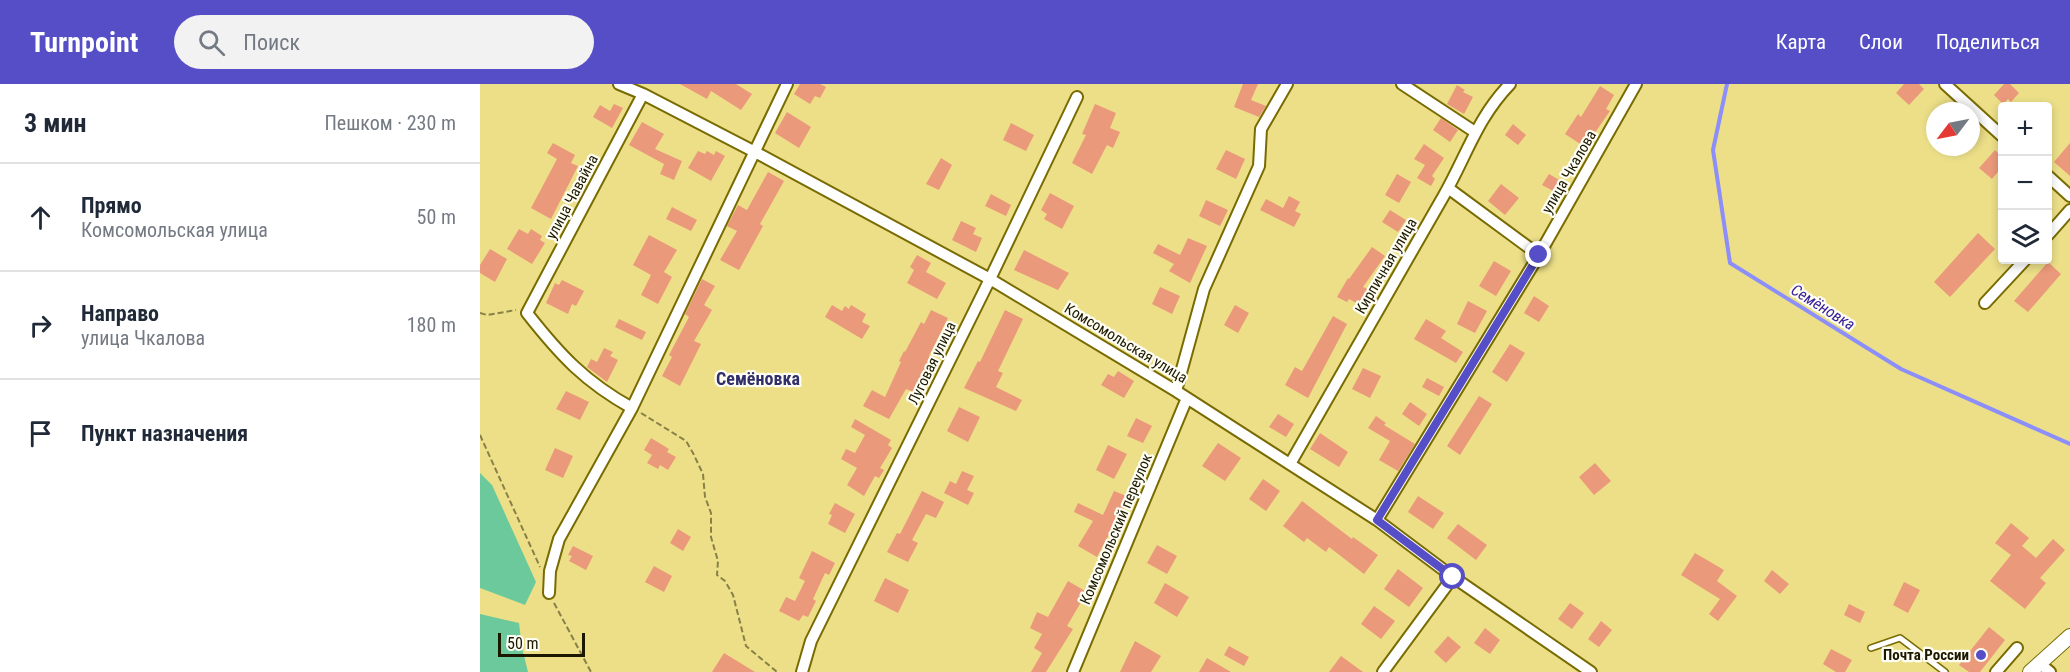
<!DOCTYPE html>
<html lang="ru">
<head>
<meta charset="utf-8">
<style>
	:root { --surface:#fff; --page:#f2f2f3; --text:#1f2937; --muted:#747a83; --line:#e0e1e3; --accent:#564ec6 }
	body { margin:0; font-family:"Roboto Condensed",sans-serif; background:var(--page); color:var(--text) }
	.controls { position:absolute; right:18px; top:18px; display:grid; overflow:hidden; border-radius:6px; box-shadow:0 3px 9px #0003 }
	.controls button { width:54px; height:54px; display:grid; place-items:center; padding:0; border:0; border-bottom:2px solid var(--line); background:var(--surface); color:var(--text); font:30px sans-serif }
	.compass { position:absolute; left:1446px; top:18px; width:54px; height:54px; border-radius:50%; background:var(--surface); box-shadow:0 3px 9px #0003; rotate:238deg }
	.scale { position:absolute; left:18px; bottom:15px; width:87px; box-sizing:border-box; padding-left:6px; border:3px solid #1c1800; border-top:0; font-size:16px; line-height:21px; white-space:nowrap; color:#1c1800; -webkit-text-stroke:4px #fffef5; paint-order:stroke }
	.stop { position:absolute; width:18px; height:18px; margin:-14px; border:4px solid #564ec6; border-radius:50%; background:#fff }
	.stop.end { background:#564ec6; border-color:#fff; box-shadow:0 2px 6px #0008 }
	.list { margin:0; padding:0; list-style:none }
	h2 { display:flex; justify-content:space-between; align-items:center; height:78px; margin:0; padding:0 24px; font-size:26px }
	h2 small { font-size:20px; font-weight:400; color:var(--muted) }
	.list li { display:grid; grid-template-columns:39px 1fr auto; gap:18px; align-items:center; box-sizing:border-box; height:108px; padding:0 24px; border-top:2px solid var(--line) }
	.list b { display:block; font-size:22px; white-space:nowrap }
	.list p { margin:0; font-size:20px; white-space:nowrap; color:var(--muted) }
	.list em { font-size:20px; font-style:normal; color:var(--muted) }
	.icon { flex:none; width:33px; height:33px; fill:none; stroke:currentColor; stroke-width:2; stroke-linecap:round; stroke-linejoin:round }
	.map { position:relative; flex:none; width:1590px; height:588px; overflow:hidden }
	header { display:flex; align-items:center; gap:36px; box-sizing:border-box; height:84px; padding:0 30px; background:var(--accent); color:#fff }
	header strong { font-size:28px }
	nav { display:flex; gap:33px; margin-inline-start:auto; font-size:21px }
	.search { width:420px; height:54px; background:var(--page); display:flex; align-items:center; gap:15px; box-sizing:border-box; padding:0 21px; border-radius:33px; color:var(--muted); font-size:22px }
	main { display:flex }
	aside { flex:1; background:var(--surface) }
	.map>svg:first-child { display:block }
</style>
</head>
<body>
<header>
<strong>Turnpoint</strong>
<div class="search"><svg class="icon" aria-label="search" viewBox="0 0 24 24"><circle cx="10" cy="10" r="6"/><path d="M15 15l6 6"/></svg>Поиск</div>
<nav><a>Карта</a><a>Слои</a><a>Поделиться</a></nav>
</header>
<main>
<aside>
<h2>3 мин<small>Пешком · 230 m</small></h2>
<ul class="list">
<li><svg class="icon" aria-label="ahead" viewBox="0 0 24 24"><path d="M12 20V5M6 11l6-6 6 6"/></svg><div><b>Прямо</b><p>Комсомольская улица</p></div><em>50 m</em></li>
<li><svg class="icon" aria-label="right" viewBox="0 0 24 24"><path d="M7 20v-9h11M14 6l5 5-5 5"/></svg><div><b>Направо</b><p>улица Чкалова</p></div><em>180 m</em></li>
<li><svg class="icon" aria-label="arrive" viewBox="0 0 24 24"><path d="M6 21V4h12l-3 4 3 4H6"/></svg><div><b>Пункт назначения</b></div></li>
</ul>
</aside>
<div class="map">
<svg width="1590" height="588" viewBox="0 0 1590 588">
	<rect width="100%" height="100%" fill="#ecdf88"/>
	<path fill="#6cc99b" d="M0,389L12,401L56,498L45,521L0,504Z
		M0,530L39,539L42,564L48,588H0Z"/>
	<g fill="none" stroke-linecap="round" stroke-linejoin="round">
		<path stroke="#8c8efa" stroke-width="4" d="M1247,0L1233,66L1250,179L1421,285L1590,360"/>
	</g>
	<path fill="#eb997b" d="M200,0H256L272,10L261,26L231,7L227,15Z
		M320,0H340L346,3L340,14L335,12L330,20L314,10Z
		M763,0H778L771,16L786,22L779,33L754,23Z
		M1424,0H1439L1444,5L1429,21L1416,9Z
		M1524,0H1530L1539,9L1531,18L1528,15L1523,20L1514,11Z
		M977,1L985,6L983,8L993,13L984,30L967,20Z
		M1120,2L1134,11L1126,25L1130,27L1105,63L1085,50L1098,30L1101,33Z
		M134,20L143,24L132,44L113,33L120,21L130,27Z
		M615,20L636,29L630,44L640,48L633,64L627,61L612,90L592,79L606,51L602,50Z
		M307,28L331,43L319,64L295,49Z
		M961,34L978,46L970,58L953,46Z
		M162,38L184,50L175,65L202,77L194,96L180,90L184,80L149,61Z
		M531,39L554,51L546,67L523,56Z
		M1033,40L1046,51L1038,61L1025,51Z
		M73,59L95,71L91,79L98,82L71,135L51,124L77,75L67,69Z
		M1590,59V92L1574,78Z
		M944,60L964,74L952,92L955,95L951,102L937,94L945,81L934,75Z
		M746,66L765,75L756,95L736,85Z
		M1515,66L1522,73V83L1512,95L1499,84Z
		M218,67L225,70L227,67L234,71L236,67L245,72L231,97L208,84Z
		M461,74L472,81L459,106L446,100Z
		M288,88L304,97L280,140L283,142L259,186L240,176L257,147L247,142L258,121L267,126Z
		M917,90L931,98L919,119L905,111Z
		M1069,90L1081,97L1075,108L1062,101Z
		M1021,100L1039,114L1025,131L1008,117Z
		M570,109L594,122L582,145L564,135L567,130L561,126Z
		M511,110L531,121L526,132L505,122Z
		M809,112L820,118L815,127L821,130L814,143L780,126L786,115L803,124Z
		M726,116L748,126L740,142L719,132Z
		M192,123L217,136L211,147L186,135Z
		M910,126L926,136L918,148L902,138Z
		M481,137L496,144L493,150L502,154L496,168L472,156Z
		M39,145L48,150L51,145L62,152L60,156L65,159L52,180L27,165Z
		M1498,149L1515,165L1470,213L1454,198Z
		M169,151L197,166L184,188L192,193L178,220L161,211L171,191L153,181Z
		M708,154L727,162L710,199L689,187L694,180L673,169L678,160L700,171Z
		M892,163L905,172L883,203L888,205L880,221L869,215L867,218L857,213L868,194L869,195Z
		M10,165L27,175L15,198L0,189V181Z
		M544,166L589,189L578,206L534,186Z
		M437,171L451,179L446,188L466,199L457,215L427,199L434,186L430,183Z
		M1014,177L1031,187L1016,212L999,202Z
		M1568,178L1581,190L1548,228L1534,217Z
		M222,195L235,202L224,221L232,226L214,257L221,260L200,302L182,292L192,273L189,271L209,233L205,230Z
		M82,196L104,207L96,222L92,220L88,230L66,219L75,199L79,201Z
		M680,203L700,212L692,230L672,220Z
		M1054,212L1069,222L1059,238L1044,229Z
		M988,217L1007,227L995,249L977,240Z
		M352,221L362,227L365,222L369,225L371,221L386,230L382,238L390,242L382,255L345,233Z
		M755,221L769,229L758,249L744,241Z
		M451,226L468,234L449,272L459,278L441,311L426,305L409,335L383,322L392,306L405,313L421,278L419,277L424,267L425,268L441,238L444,240Z
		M525,226L543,235L518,287L523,289L516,303L542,316L536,327L484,304L498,277L500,278Z
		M853,232L867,240L828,314L805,301L815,283L822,287Z
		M139,235L166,248L162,256L135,243Z
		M946,235L966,247L961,254L983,268L976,279L934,255Z
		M1030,260L1045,269L1027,298L1012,288Z
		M124,264L133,268L130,272L138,276L127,298L107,283L111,275L117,278Z
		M883,284L901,292L890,314L872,305Z
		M638,287L654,297L644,314L621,301L628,290L634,293Z
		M947,294L964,303L959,312L942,303Z
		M86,307L109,318L100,336L76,325Z
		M999,312L1012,320L980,371L967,362Z
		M930,318L947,330L939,342L922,330Z
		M479,323L500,333L488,358L467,347Z
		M798,330L814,340L806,353L789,343Z
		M896,332L906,339L904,341L935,360L918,387L899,376L910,357L888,344Z
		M656,334L672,342L663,359L647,352Z
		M375,335L411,356L408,361L412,364L400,384L404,386L399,394L395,392L384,412L367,401L377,384L361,375L366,365L375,369L385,351L371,343Z
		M840,349L868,368L859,383L830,365Z
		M171,354L189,365L187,368L196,373L188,386L180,381L178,385L167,379L172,371L164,366Z
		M738,359L761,374L745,397L722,382Z
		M628,361L647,370L634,395L616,386Z
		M75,364L93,372L83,394L65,386Z
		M1115,379L1131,397L1114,411L1099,393Z
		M482,387L494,392L487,406L494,409L488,421L464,409L470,397L476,400Z
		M783,395L800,407L786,427L769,415Z
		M442,407L464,418L456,434L446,430L432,456L438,459L428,478L407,468L417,449L420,450Z
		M634,407L649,413L640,434H638L617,473L598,462L613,437L594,428L598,419L623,431Z
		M938,412L964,429L953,445L928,428Z
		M822,417L872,455L873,453L898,471L884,490L849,463L846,468L827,454L824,458L803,442Z
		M355,419L375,430L365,449L348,440L352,431L349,430Z
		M1531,439L1549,454L1542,462L1556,474L1573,455L1585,466L1560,494L1566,499L1545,525L1510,497L1531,471L1515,459Z
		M978,440L1007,461L996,476L967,454Z
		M198,445L211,453L203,467L190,459Z
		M677,461L697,472L687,490L667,479Z
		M93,462L113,472L106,486L89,477L92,472L88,471Z
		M332,467L355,479L349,491L345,489L333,515L336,517L328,533L323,531L319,537L299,527L306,513L315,517L325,497L319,494Z
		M1215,469L1244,486L1237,497L1257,512L1238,537L1229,530L1240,515L1201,491Z
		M174,482L192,492L184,508L165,498Z
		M918,485L943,504L929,523L904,505Z
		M1292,486L1309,500L1300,510L1284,497Z
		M405,494L429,506L418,529L394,517Z
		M588,497L607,508L587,542L593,545L566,588H551L562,569L554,564L562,550L550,544L557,528L568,533Z
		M1424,498L1440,506L1428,529L1413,521Z
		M685,499L709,513L697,533L674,519Z
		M1090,519L1104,529L1092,545L1078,535Z
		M1369,520L1385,528L1380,539L1364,531Z
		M894,522L915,537L901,555L881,540Z
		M1121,537L1132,546L1119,563L1108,555Z
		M1509,543L1525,556L1500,588H1489L1479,581Z
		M1005,544L1020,556L1010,570L994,559Z
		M968,552L981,563L966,579L954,568Z
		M655,557L681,572L671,588H640Z
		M749,562L769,573L764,582L744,571Z
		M1351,565L1372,576L1365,588H1356L1343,580Z
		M244,569L275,588H232Z
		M861,572L883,588H849Z
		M727,574L751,588H719Z"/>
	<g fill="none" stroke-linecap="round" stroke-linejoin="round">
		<defs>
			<path id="service" d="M1391,564L1420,554L1465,588"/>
			<path id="minor" d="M139,0L163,10L275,68L510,195L696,307L897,436L973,493L1111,588
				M922,0L995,48
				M1465,0L1522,52
				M1568,92L1590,112
				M968,104L1059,171
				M1568,151L1590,126
				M1505,219L1545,176
				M696,307L724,205L779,82L781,45L807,0
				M152,324C105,298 80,271 47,229L163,10
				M810,380C861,291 912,202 963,113C986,73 997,34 1030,0
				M897,436L1059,171L1156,0
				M69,509L70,487L79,455L152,324L307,0
				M1559,579L1570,588
				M322,588L331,557L510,195L597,13
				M593,588L707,314
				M903,588L973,493
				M1516,588L1537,564"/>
			<path id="secondary" d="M1550,588L1590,552"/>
		</defs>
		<use href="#service" stroke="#786b02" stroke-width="8"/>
		<use href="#minor" stroke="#786b02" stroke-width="14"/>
		<use href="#secondary" stroke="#786b02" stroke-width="16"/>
		<path stroke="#888047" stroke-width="2" stroke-dasharray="6 3" stroke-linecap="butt" d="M0,229L7,231L36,226
			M161,329L206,357L213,369L223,390L225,413L231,429V453L238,477L237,491L245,497L253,511L266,562L297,588
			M0,351L60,483
			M74,519L111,588"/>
		<use href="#service" stroke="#fff" stroke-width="5"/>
		<use href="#minor" stroke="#fff" stroke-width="10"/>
		<use href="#secondary" stroke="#fff" stroke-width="14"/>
	</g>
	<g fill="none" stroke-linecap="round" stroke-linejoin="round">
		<path stroke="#564ec6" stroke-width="8" d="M973,493L897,436L1059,171"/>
	</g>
	<circle fill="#564ec6" stroke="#fffef5" stroke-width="2" cx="1501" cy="571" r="6"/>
	<g text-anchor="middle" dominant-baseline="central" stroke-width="4.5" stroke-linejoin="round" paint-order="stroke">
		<g font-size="15" fill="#1c1800" stroke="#fffef5">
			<text transform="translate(1089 88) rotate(-60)">улица Чкалова</text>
			<text transform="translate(92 113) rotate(-62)">улица Чавайна</text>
			<text transform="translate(906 182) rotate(-60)">Кирпичная улица</text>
			<text transform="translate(646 259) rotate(31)">Комсомольская улица</text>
			<text transform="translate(452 279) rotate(-64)">Луговая улица</text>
			<text transform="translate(636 445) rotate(-67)">Комсомольский переулок</text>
		</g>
		<g font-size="15" font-weight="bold" fill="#1c1800" stroke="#fffef5" text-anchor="end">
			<text x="1489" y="571">Почта России</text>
		</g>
		<g font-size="16" font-style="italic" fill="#361d9a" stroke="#fffef5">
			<text transform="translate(1343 223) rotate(32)">Семёновка</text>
		</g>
		<g font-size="18" font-weight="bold" fill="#302f6a" stroke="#fffef5">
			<text x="278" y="294">Семёновка</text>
		</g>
	</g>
</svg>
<div class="controls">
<button>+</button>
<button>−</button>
<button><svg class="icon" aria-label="layers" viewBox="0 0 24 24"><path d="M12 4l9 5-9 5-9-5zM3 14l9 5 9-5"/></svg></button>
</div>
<svg class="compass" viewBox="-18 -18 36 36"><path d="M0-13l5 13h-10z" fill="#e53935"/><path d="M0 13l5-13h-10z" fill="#747a83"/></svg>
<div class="scale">50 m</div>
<div class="stop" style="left:973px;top:493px"></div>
<div class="stop end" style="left:1059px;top:171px"></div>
</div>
</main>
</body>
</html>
